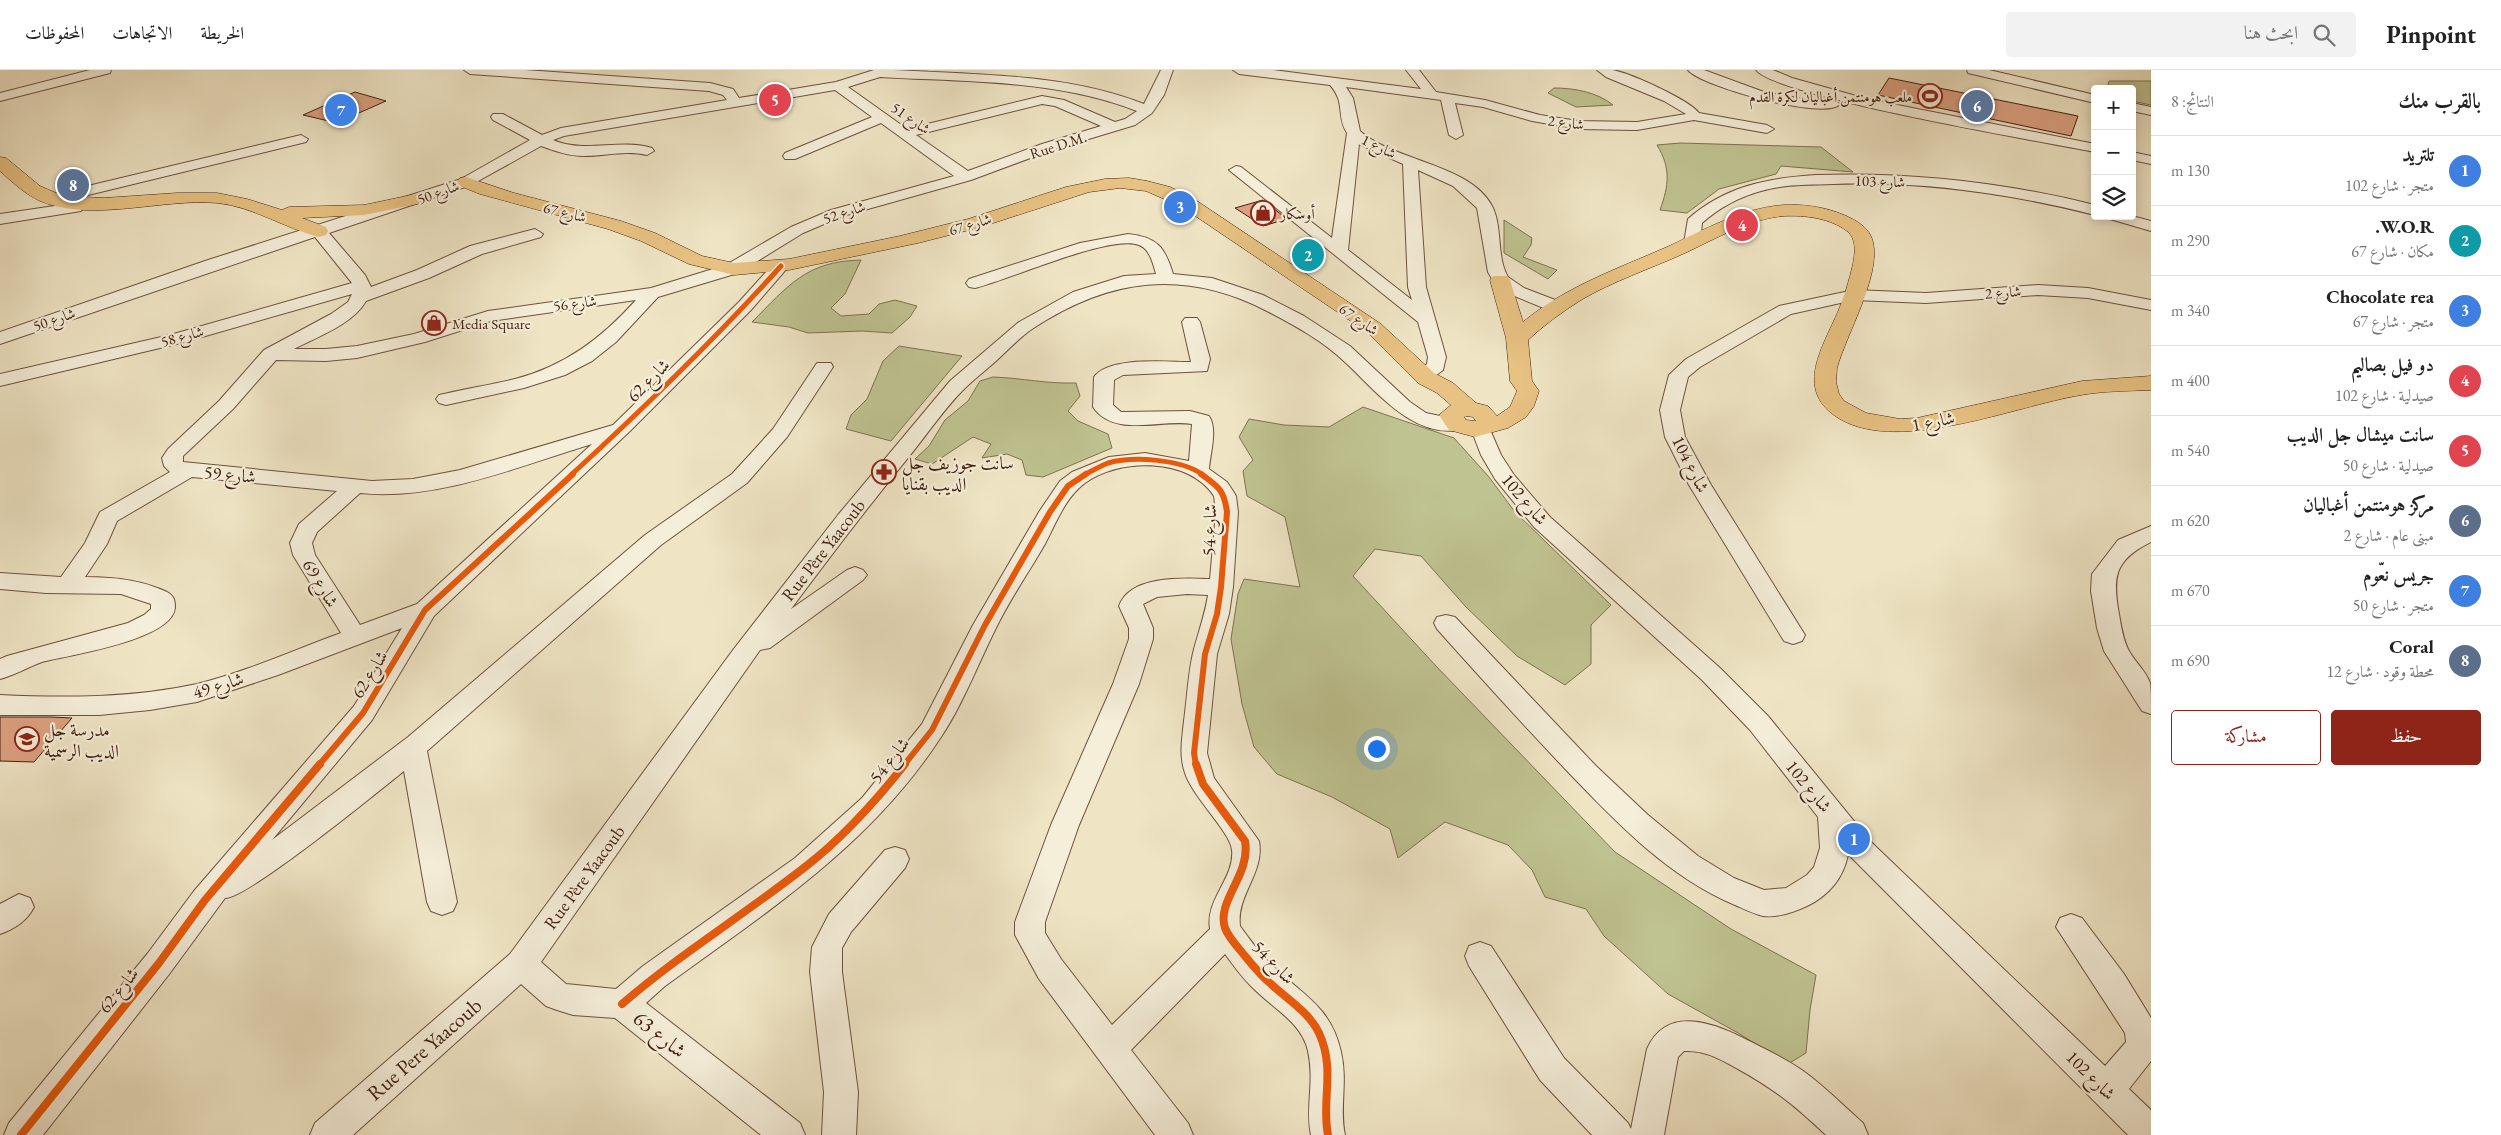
<!DOCTYPE html>
<html lang="ar">
<head>
<meta charset="utf-8">
<style>
	:root { --surface:#fff; --page:#f2f2f2; --text:#222; --muted:#767676; --line:#e0e0e0; --accent:#8f2418 }
	body { margin:0; font-family:"EB Garamond",Amiri,serif; background:var(--page); color:var(--text); direction:rtl }
	.controls { position:absolute; right:15px; top:15px; display:grid; overflow:hidden; border-radius:5px; box-shadow:0 2px 12px #0003 }
	.controls button { width:45px; height:45px; display:grid; place-items:center; padding:0; border:0; border-bottom:1px solid var(--line); background:var(--surface); color:var(--text); font:25px sans-serif }
	.you { position:absolute; left:1376px; top:678px; width:18px; height:18px; margin:-12px; border:4px solid #fff; border-radius:50%; background:#1a73e8; box-shadow:0 0 0 8px #1a73e833 }
	.badge { display:grid; place-items:center; width:32px; height:32px; border-radius:50%; background:var(--accent); color:#fff; font-size:16px; font-weight:700 }
	.pin { position:absolute; translate:-50% -50%; border:2px solid #fff; box-shadow:0 1px 5px #0006 }
	.list { margin:0; padding:0; list-style:none }
	h2 { display:flex; justify-content:space-between; align-items:center; height:65px; margin:0; padding:0 20px; font-size:21px }
	h2 small { font-size:16px; font-weight:400; color:var(--muted) }
	.list li { display:grid; grid-template-columns:32px 1fr auto; gap:15px; align-items:center; box-sizing:border-box; height:70px; padding:0 20px; border-top:1px solid var(--line) }
	.list b { display:block; font-size:19px; white-space:nowrap }
	.list p { margin:0; font-size:16px; white-space:nowrap; color:var(--muted) }
	.list em { font-size:16px; font-style:normal; color:var(--muted) }
	.actions { display:flex; gap:10px; padding:15px 20px }
	.actions a { flex:1; padding:11px 0; border:1px solid var(--accent); border-radius:5px; text-align:center; font-size:18px; color:var(--accent) }
	.actions .main { background:var(--accent); color:#fff }
	.icon { flex:none; width:28px; height:28px; fill:none; stroke:currentColor; stroke-width:2; stroke-linecap:round; stroke-linejoin:round }
	.map { position:relative; flex:none; width:2151px; height:1065px; overflow:hidden; direction:ltr }
	header { display:flex; align-items:center; gap:30px; box-sizing:border-box; height:70px; padding:0 25px; background:var(--surface); border-bottom:1px solid var(--line) }
	header strong { font-size:24px }
	nav { display:flex; gap:28px; margin-inline-start:auto; font-size:18px }
	.search { width:350px; height:45px; background:var(--page); display:flex; align-items:center; gap:12px; box-sizing:border-box; padding:0 18px; border-radius:5px; color:var(--muted); font-size:19px }
	main { display:flex }
	aside { flex:1; background:var(--surface) }
	.map>svg:first-child { display:block }
</style>
</head>
<body>
<header>
<strong>Pinpoint</strong>
<div class="search"><svg class="icon" aria-label="search" viewBox="0 0 24 24"><circle cx="10" cy="10" r="6"/><path d="M15 15l6 6"/></svg>ابحث هنا</div>
<nav><a>الخريطة</a><a>الاتجاهات</a><a>المحفوظات</a></nav>
</header>
<main>
<aside>
<h2>بالقرب منك<small>النتائج: 8</small></h2>
<ul class="list">
<li><span class="badge" style="background:#3f7fe0">1</span><div><b>تلتريد</b><p>متجر · شارع 102</p></div><em>130 m</em></li>
<li><span class="badge" style="background:#0f9aa8">2</span><div><b>W.O.R.</b><p>مكان · شارع 67</p></div><em>290 m</em></li>
<li><span class="badge" style="background:#3f7fe0">3</span><div><b>Chocolate rea</b><p>متجر · شارع 67</p></div><em>340 m</em></li>
<li><span class="badge" style="background:#e0444e">4</span><div><b>دو فيل بصاليم</b><p>صيدلية · شارع 102</p></div><em>400 m</em></li>
<li><span class="badge" style="background:#e0444e">5</span><div><b>سانت ميشال جل الديب</b><p>صيدلية · شارع 50</p></div><em>540 m</em></li>
<li><span class="badge" style="background:#5c6f8a">6</span><div><b>مركز هومنتمن أغباليان</b><p>مبنى عام · شارع 2</p></div><em>620 m</em></li>
<li><span class="badge" style="background:#3f7fe0">7</span><div><b>جريس نعّوم</b><p>متجر · شارع 50</p></div><em>670 m</em></li>
<li><span class="badge" style="background:#5c6f8a">8</span><div><b>Coral</b><p>محطة وقود · شارع 12</p></div><em>690 m</em></li>
</ul>
<div class="actions"><a class="main">حفظ</a><a>مشاركة</a></div>
</aside>
<div class="map">
<svg width="2151" height="1065" viewBox="0 0 2151 1065">
	<rect width="100%" height="100%" fill="#efe5c5"/>
	<filter id="stains"><feTurbulence type="fractalNoise" baseFrequency=".004" numOctaves="4"/><feColorMatrix values="0 0 0 0 .2 0 0 0 0 .09 0 0 0 0 .02 0 0 0 .5 -.17"/></filter>
	<radialGradient id="worn" r=".72"><stop offset=".6" stop-color="#630" stop-opacity="0"/><stop offset="1" stop-color="#630" stop-opacity=".3"/></radialGradient>
	<path fill="#bfc391" stroke="#807251" d="M2109,11H2151V35L2132,31V19H2107Z
		M1554,18C1574,18 1597,22 1613,35L1576,37L1548,23Z
		M1680,73L1821,77L1853,102L1781,96L1776,104L1719,119L1687,143L1660,140C1669,115 1671,98 1657,75Z
		M1504,150L1532,168L1531,175L1523,187L1557,200L1548,209L1504,183Z
		M861,190L845,224L831,238L841,246L869,244L879,234L895,230L917,236L910,247L892,263L862,261L808,263L789,257L752,252C788,216 806,191 861,190Z
		M899,276L962,286L891,371L846,359L851,345L867,329L883,291Z
		M993,307C1022,308 1047,314 1076,313L1080,326L1068,341L1078,351L1108,364L1112,378L1043,407L1026,405L1022,390L1007,384L982,388L991,374L973,367L932,394L915,389L929,376L945,350L968,331L980,311Z
		M1363,337L1454,368L1489,407L1515,442L1611,535L1591,555V594L1565,615L1517,586L1466,537L1421,486L1375,479L1353,506L1436,596L1615,782L1731,859L1816,905L1810,940L1806,983L1788,994L1738,963L1668,924L1604,866L1586,839L1545,827L1532,800L1508,775L1445,752L1398,788L1390,759L1332,727L1277,704L1254,677L1242,634L1231,569L1238,524L1244,509L1300,517L1285,447L1247,426L1243,401L1253,390L1239,367L1249,349L1284,355L1329,357Z"/>
	<path fill="#dca182" stroke="#422111" d="M1889,8L2078,46L2071,66L1878,25Z
		M355,22L386,31L343,50L333,52L303,45Z
		M1263,130L1287,149L1263,156L1235,138Z
		M0,647H51L72,648L34,692L0,691Z"/>
	<g fill="none" stroke-linecap="round" stroke-linejoin="round">
		<defs>
			<path id="minor" d="M90,0H111L110,3L0,31V23Z
				M464,0H525L710,13L733,19L739,28L836,12L874,0H894C978,5 1065,3 1144,34L1161,0H1173L1164,25L1152,43L1135,55L1052,80L971,110L843,146L803,163L738,203L658,227L616,272L592,291L565,305L524,318L446,335L439,333L436,329L439,325C464,319 490,315 515,309C565,296 602,268 636,230L491,251L425,272L357,288L326,291L276,290L233,339L183,386V392L372,411L413,409L460,400L613,355L739,232L775,192H787L789,196L751,240L630,361L434,546L372,650L272,770L408,667L645,465L732,404L773,359L817,293H831L833,297L787,367L747,413L661,475L427,681L457,832L453,841L442,845L431,841L427,832L404,701C379,721 247,829 225,828L170,903L43,1065H4L9,1053L148,883L194,821L354,636L402,558L278,605L197,632L150,640L99,645H0V625C65,628 133,628 197,614C246,602 294,580 341,563L293,485L290,473L299,454L337,421L192,407L117,451L107,474L85,507C114,507 142,510 167,522C174,526 175,530 175,538C172,570 70,585 42,592C28,597 15,605 0,609V589L7,586L128,553L144,545L151,539V534L121,524L46,523L0,519V503L61,507L85,473L100,442L170,402L164,396L162,388L168,379L219,331L264,280L331,244L348,232L352,224L181,273L0,316V304L170,265L352,213L315,167L0,274V262L205,191L461,109L530,70L493,50L491,47L493,44H503L542,65L561,58L727,30L723,25L709,21L470,4ZM880,7C965,12 1056,9 1137,41L1125,49L1115,52L1064,30L1042,26L907,59L848,17ZM835,20L872,47L785,83L783,86L785,89H795L881,53L954,106L831,140L791,157L726,195L651,218L488,241L414,264L357,276L326,279H294C317,267 353,254 366,231L429,208L482,184L541,167L543,164L535,159L470,176L417,200L371,217L365,205L329,163L471,115L541,76C555,81 569,86 584,86C606,86 625,80 647,85L654,81L652,78C618,68 586,84 553,70L564,66ZM1042,34L1055,36L1101,56L1042,74L968,101L916,65ZM592,374L417,534L360,555L315,485L312,473L317,462L360,423C438,431 519,396 592,374Z
				M1233,0H1273L1421,19L1406,0H1419L1436,22L1485,30L1540,45L1578,51L1637,52L1686,44L1664,31L1606,7L1597,0C1602,0 1607,0 1612,0C1628,2 1690,30 1699,43L1767,55L1774,59L1767,63L1694,50L1637,60L1578,59L1532,51L1483,37L1455,33L1463,65L1456,69L1449,65L1441,30L1346,17L1353,28L1360,61C1393,91 1470,94 1492,136C1503,157 1496,187 1508,207L1524,218L1563,233L1566,237L1563,241H1551L1512,225L1495,214L1488,202L1477,138L1453,116L1418,100L1426,217L1446,287L1443,300L1431,309H1417L1414,305L1427,294L1428,287L1418,252L1229,100L1236,96L1241,97L1332,168L1347,63C1336,46 1346,33 1330,15L1239,4ZM1359,74L1403,94L1408,217L1412,230L1348,180Z
				M1688,0H1704L1764,22L1797,28L1833,30L1840,34C1826,51 1702,17 1688,0Z
				M1756,0H1773L1792,8L1867,29L2095,74V82C2045,72 1777,27 1756,0Z
				M1967,0H1989L2095,25V33L1968,3Z
				M2132,33L2151,37V45L2132,41Z
				M301,65L308,69L306,72L51,134L43,129L46,126Z
				M2132,82L2151,86V94L2132,90Z
				M1816,105C1911,102 2003,112 2095,135V145C2008,123 1922,111 1833,114C1809,115 1784,114 1761,121C1739,127 1719,138 1702,153L1700,173L1698,176H1686L1684,173L1688,149C1725,116 1768,108 1816,105Z
				M75,133L83,138L81,141L0,154V144Z
				M2108,146H2132L2151,151V161L2110,149Z
				M1128,164C1157,167 1165,177 1173,204L1212,208L1263,225L1304,246L1350,276L1410,332L1426,343L1464,351L1467,355L1464,359C1415,371 1377,322 1346,293C1323,271 1294,255 1267,241C1184,198 1109,208 1032,259C1019,268 1008,280 996,291C986,300 974,309 964,319C943,340 926,366 907,389C867,438 829,488 791,539L847,500L855,497L863,500L867,505L863,510L770,578L760,580L541,892L566,914L616,919L643,896L795,788L862,728L922,654L973,555L1039,442L1060,411L1072,402L1109,387L1145,383L1189,391L1192,354C1161,349 1114,368 1093,337L1094,307C1109,286 1167,292 1191,292L1182,252L1185,248H1197L1200,252L1210,289L1207,301L1123,305L1114,310L1113,335L1121,342L1190,341L1209,346C1218,359 1210,384 1209,399L1227,412L1233,421L1236,426L1238,442L1233,517L1229,544L1217,584L1207,683L1214,708L1259,771C1265,803 1236,825 1240,856C1250,870 1261,885 1274,897C1304,926 1331,937 1341,982C1348,1012 1339,1038 1345,1065H1311C1305,1037 1315,1012 1308,981C1302,953 1274,939 1254,919C1243,909 1234,896 1225,884L1131,980L1188,1053L1193,1065H1155L1039,909L1015,865V852L1051,755L1113,614L1129,569V558L1119,536C1130,505 1183,508 1210,509L1216,442L1214,426C1189,387 1119,388 1085,413C1065,428 1056,453 1045,474C1029,502 1010,529 996,558C979,592 962,636 941,667C870,776 768,841 665,916L646,933L800,1053L805,1065H761L615,948L573,945L557,940L546,936L521,914L353,1065H310L315,1053L510,884L733,580L838,445L950,311L1019,252L1073,222L1124,206L1156,204C1153,194 1150,179 1139,175C1110,164 1009,210 975,218L969,217L966,213L969,209L1080,173ZM1187,524L1208,525C1205,545 1198,563 1193,583C1188,605 1187,629 1184,651C1182,669 1179,686 1185,703C1192,726 1231,763 1232,780C1235,808 1205,829 1210,859L1112,955L1061,889L1045,863V852L1079,755L1139,614L1153,569V558L1143,534L1157,527Z
				M2038,215L2088,218L2151,230V240L2088,228L2038,225L1926,233L1854,230L1791,244L1700,297L1688,307L1680,340L1685,367L1711,415L1805,565L1802,571L1793,574L1784,571L1689,415L1665,367L1660,340L1669,305L1686,289L1779,236L1854,220L1926,223Z
				M1481,353L1488,355L1501,385L1514,405L1550,447L1720,598L1768,646L1871,772L2105,996L2126,972L2125,963L2056,857L2060,848L2071,844L2082,848L2124,904L2151,948V991L2129,1019L2151,1040V1065H2128L1848,784C1844,808 1828,826 1807,836C1794,842 1778,848 1763,846C1754,844 1744,839 1735,835C1669,807 1619,755 1570,704C1525,657 1481,608 1437,559L1434,553L1437,547L1446,545L1455,547L1596,696L1648,745L1698,786L1734,808L1764,820L1786,818L1807,805L1814,797L1820,778L1818,747L1750,660L1702,610L1534,457L1495,409L1481,385L1471,359L1474,355Z
				M2151,456V472C2115,490 2112,506 2119,544C2121,556 2123,570 2129,581C2135,592 2146,601 2150,613C2151,621 2151,635 2151,644L2142,641L2104,581L2097,558L2091,521L2092,504L2118,470Z
				M895,777L905,780L909,789L905,798L851,862L842,878V902L858,1022L856,1065H822L824,1022L810,902L812,877L829,844L885,780Z
				M19,824L30,828L34,837C27,851 14,859 0,864V834Z
				M1480,872L1491,876L1564,988L1628,1053L1631,1059L1647,979C1669,929 1725,958 1759,976C1775,984 1791,992 1806,1003C1826,1018 1844,1036 1863,1053L1868,1065H1826C1795,1036 1776,1020 1738,999C1720,989 1705,980 1684,981L1678,987L1664,1065H1592L1540,1010L1469,896L1465,886L1469,876Z"/>
			<path id="major" d="M0,87L6,88L40,116L63,126L104,128L177,123H217L247,129L282,140L289,137L364,135L421,123L427,124L430,128L427,132L364,145L302,148L326,157L328,161L326,165L319,167C284,158 254,137 218,133C161,128 93,153 40,131C25,124 12,112 0,101Z
				M466,107L514,123L621,151L655,163L702,186L734,193L789,189L900,166L968,149L1066,117L1105,109L1129,108L1147,111L1170,117L1194,129L1381,254L1434,303L1453,313L1476,333L1488,336L1497,346L1510,337L1517,321L1510,311L1506,268L1490,210L1493,206H1507L1510,210L1523,252C1565,217 1617,199 1667,177C1704,160 1742,138 1784,135C1804,134 1825,137 1844,145C1856,150 1870,158 1873,172C1881,206 1846,265 1837,298L1836,312L1839,324L1844,331L1866,343L1900,349L1917,348L2082,311L2151,306V320C2128,321 2103,321 2081,325C2015,336 1900,384 1840,349C1794,322 1821,280 1837,244C1844,228 1849,211 1853,194C1855,183 1857,169 1847,161C1830,148 1805,145 1784,146C1749,149 1717,168 1685,183C1652,198 1611,212 1581,230C1562,242 1544,255 1528,270L1532,311L1539,321L1534,336L1526,347L1508,358L1475,367L1449,360L1439,345L1451,335L1437,323L1418,313L1367,262L1182,137L1146,121L1120,118L1089,122L981,157L918,173L789,200L734,205L689,194L641,171L608,159L480,124L460,116L457,112L460,108ZM1466,346L1473,347L1476,351L1466,350L1464,347Z"/>
		</defs>
		<use href="#minor" stroke="#6d523e" stroke-width="2"/>
		<use href="#major" stroke="#422111" stroke-width="1"/>
		<use href="#minor" fill="#f5eed9" fill-rule="evenodd"/>
		<use href="#major" fill="#e8c282" fill-rule="evenodd"/>
		<defs>
			<path id="cycleway-far2" d="M571,405C644,338 715,269 781,196
				M1084,405C1092,401 1100,396 1108,393C1133,386 1182,389 1203,405"/>
			<path id="cycleway-far1" d="M319,695L363,643L425,540L573,404
				M904,695L932,660L985,555L1050,442L1068,416L1086,404
				M1196,695L1194,683L1205,584L1217,544L1221,517L1227,442C1224,420 1219,417 1201,404"/>
			<path id="cycleway" d="M1196,694L1203,714L1245,771C1251,805 1216,831 1225,858C1228,866 1235,874 1240,880C1250,892 1259,904 1271,914C1288,930 1309,942 1319,963C1336,1000 1321,1030 1328,1065
				M622,934C680,884 745,844 805,797C844,767 875,732 905,694
				M21,1065L159,893L205,830L320,694"/>
		</defs>
		<use href="#cycleway-far2" stroke="#f5eed9" stroke-width="8"/>
		<use href="#cycleway-far1" stroke="#f5eed9" stroke-width="9"/>
		<use href="#cycleway" stroke="#f5eed9" stroke-width="11"/>
		<use href="#cycleway-far2" stroke="#e8590c" stroke-width="5"/>
		<use href="#cycleway-far1" stroke="#e8590c" stroke-width="6"/>
		<use href="#cycleway" stroke="#e8590c" stroke-width="8"/>
	</g>
	<defs>
		<symbol id="stadium-ring" viewBox="-11 -11 22 22"><circle r="9.5" fill="#f5eed9" stroke="#8f2418" stroke-width="1.5"/><path d="M0-5a6.5 5 0 1 0 0 10a6.5 5 0 1 0 0-10ZM-3.5-1.8h7v3.6h-7Z" fill="#8f2418"/></symbol>
		<symbol id="shop-ring" viewBox="-11 -11 22 22"><circle r="9.5" fill="#f5eed9" stroke="#8f2418" stroke-width="1.5"/><path d="M-5-2.5h2.3a2.7 3.5 0 0 1 5.4 0H5L5.5 6h-11ZM-1.5-2.5h3a1.5 2.3 0 0 0-3 0Z" fill="#8f2418"/></symbol>
		<symbol id="pharmacy-ring" viewBox="-11 -11 22 22"><circle r="9.5" fill="#f5eed9" stroke="#8f2418" stroke-width="1.5"/><path d="M-2-6h4v4h4v4h-4v4h-4v-4h-4v-4h4Z" fill="#8f2418"/></symbol>
		<symbol id="school-ring" viewBox="-11 -11 22 22"><circle r="9.5" fill="#f5eed9" stroke="#8f2418" stroke-width="1.5"/><path d="M0-5L7-2L0 1L-7-2ZM-4 1L0 2.5L4 1V4Q0 6-4 4Z" fill="#8f2418"/></symbol>
	</defs>
	<g fill-rule="evenodd">
		<use href="#stadium-ring" x="1916" y="12" width="28" height="28"/>
		<use href="#shop-ring" x="1249" y="129" width="28" height="28"/>
		<use href="#shop-ring" x="420" y="239" width="28" height="28"/>
		<use href="#pharmacy-ring" x="870" y="388" width="28" height="28"/>
		<use href="#school-ring" x="13" y="655" width="28" height="28"/>
	</g>
	<g text-anchor="middle" dominant-baseline="central" stroke-width="4.5" stroke-linejoin="round" paint-order="stroke">
		<g font-size="15" fill="#422111" stroke="#f5eed9" text-anchor="start">
			<text x="1912" y="26" text-anchor="end">ملعب هومنتمن أغباليان لكرة القدم</text>
			<text x="1280" y="143">أوسكار</text>
			<text x="452" y="253">Media Square</text>
		</g>
		<g font-size="15" fill="#422111" stroke="#f5eed9">
			<text transform="translate(911 48) rotate(35)">شارع 51</text>
			<text transform="translate(1566 52) rotate(7)">شارع 2</text>
			<text transform="translate(1058 75) rotate(-18)">Rue D.M.</text>
			<text transform="translate(1379 76) rotate(26)">شارع 1</text>
			<text transform="translate(1880 111) rotate(2)">شارع 103</text>
			<text transform="translate(438 122) rotate(-20)">شارع 50</text>
			<text transform="translate(565 142) rotate(14)">شارع 67</text>
			<text transform="translate(844 142) rotate(-18)">شارع 52</text>
			<text transform="translate(970 154) rotate(-17)">شارع 67</text>
			<text transform="translate(2003 222) rotate(-4)">شارع 2</text>
			<text transform="translate(575 233) rotate(-7)">شارع 56</text>
			<text transform="translate(54 249) rotate(-19)">شارع 50</text>
			<text transform="translate(1359 249) rotate(35)">شارع 67</text>
			<text transform="translate(182 266) rotate(-15)">شارع 58</text>
		</g>
		<g font-size="18" fill="#422111" stroke="#f5eed9">
			<text transform="translate(648 310) rotate(-45)">شارع 62</text>
			<text transform="translate(1933 351) rotate(-11)">شارع 1</text>
			<text transform="translate(1691 394) rotate(63)">شارع 104</text>
			<text transform="translate(230 404) rotate(6)">شارع 59</text>
			<text transform="translate(1525 429) rotate(50)">شارع 102</text>
			<text transform="translate(1209 460) rotate(-88)">شارع 54</text>
			<text transform="translate(823 480) rotate(-52)">Rue Père Yaacoub</text>
			<text transform="translate(321 513) rotate(59)">شارع 69</text>
			<text transform="translate(369 604) rotate(-58)">شارع 62</text>
			<text transform="translate(218 615) rotate(-17)">شارع 49</text>
			<text transform="translate(889 690) rotate(-52)">شارع 54</text>
			<text transform="translate(1809 716) rotate(51)">شارع 102</text>
			<text transform="translate(584 807) rotate(-54)">Rue Père Yaacoub</text>
			<text transform="translate(1274 892) rotate(46)">شارع 54</text>
			<text transform="translate(118 920) rotate(-51)">شارع 62</text>
			<text transform="translate(2091 1005) rotate(45)">شارع 102</text>
		</g>
		<g font-size="18" fill="#422111" stroke="#f5eed9" text-anchor="start">
			<text x="902" y="392">سانت جوزيف جل<tspan x="902" dy="21">الديب بقنايا</tspan></text>
			<text x="44" y="659">مدرسة جل<tspan x="44" dy="21">الديب الرسمية</tspan></text>
		</g>
		<g font-size="21" fill="#422111" stroke="#f5eed9">
			<text transform="translate(660 964) rotate(39)">شارع 63</text>
			<text transform="translate(424 979) rotate(-41)">Rue Pere Yaacoub</text>
		</g>
	</g>
	<rect width="100%" height="100%" filter="url(#stains)"/>
	<rect width="100%" height="100%" fill="url(#worn)"/>
</svg>
<div class="controls">
<button>+</button>
<button>−</button>
<button><svg class="icon" aria-label="layers" viewBox="0 0 24 24"><path d="M12 4l9 5-9 5-9-5zM3 14l9 5 9-5"/></svg></button>
</div>
<div class="you"></div>
<div class="pin badge" style="left:1854px;top:769px;background:#3f7fe0">1</div>
<div class="pin badge" style="left:1308px;top:185px;background:#0f9aa8">2</div>
<div class="pin badge" style="left:1180px;top:137px;background:#3f7fe0">3</div>
<div class="pin badge" style="left:1742px;top:155px;background:#e0444e">4</div>
<div class="pin badge" style="left:775px;top:30px;background:#e0444e">5</div>
<div class="pin badge" style="left:1977px;top:36px;background:#5c6f8a">6</div>
<div class="pin badge" style="left:341px;top:40px;background:#3f7fe0">7</div>
<div class="pin badge" style="left:73px;top:115px;background:#5c6f8a">8</div>
</div>
</main>
</body>
</html>
